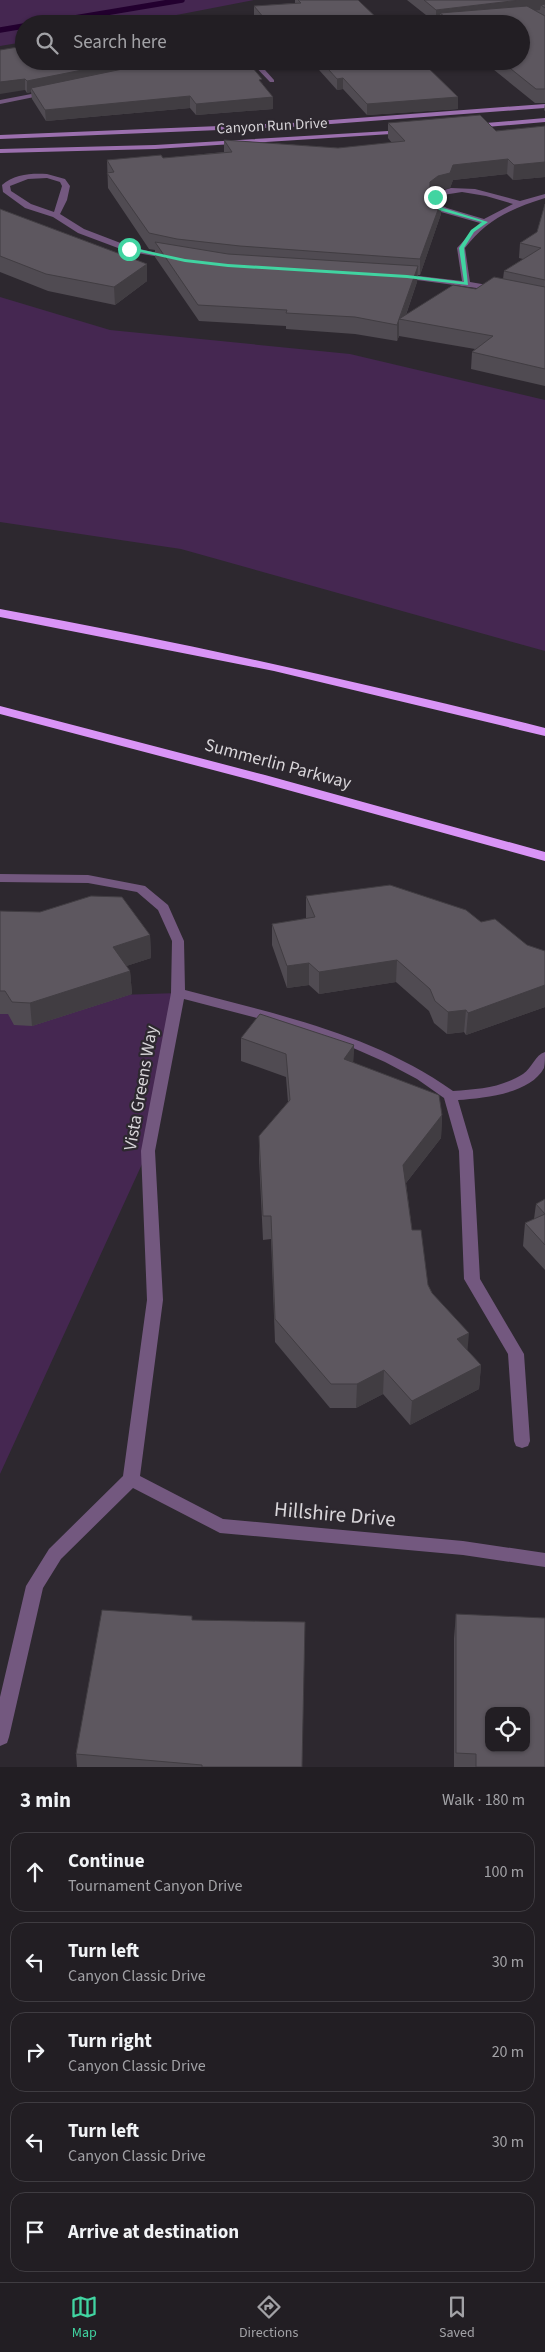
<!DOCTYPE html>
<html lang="en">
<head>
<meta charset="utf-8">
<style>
	:root { --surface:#221e23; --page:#2a272b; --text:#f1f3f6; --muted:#a2a2a6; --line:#3f3c41; --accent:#41d4a1 }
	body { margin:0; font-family:"Source Sans 3",sans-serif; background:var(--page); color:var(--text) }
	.controls { position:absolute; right:15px; bottom:15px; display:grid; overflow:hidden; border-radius:10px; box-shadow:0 1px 4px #0004 }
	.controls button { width:45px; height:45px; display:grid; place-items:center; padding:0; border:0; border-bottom:1px solid var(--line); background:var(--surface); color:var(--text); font:25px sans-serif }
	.stop { position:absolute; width:15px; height:15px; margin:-11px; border:4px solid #41d4a1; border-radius:50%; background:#fff }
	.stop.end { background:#41d4a1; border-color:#fff; box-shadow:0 1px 5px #0008 }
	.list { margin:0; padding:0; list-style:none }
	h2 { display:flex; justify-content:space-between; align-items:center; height:65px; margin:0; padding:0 20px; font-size:21px }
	h2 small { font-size:16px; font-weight:400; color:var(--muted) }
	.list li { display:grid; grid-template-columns:32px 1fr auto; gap:15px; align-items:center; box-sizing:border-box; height:80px; margin:0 10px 10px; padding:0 10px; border:1px solid var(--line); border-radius:15px }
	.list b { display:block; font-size:19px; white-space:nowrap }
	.list p { margin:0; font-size:16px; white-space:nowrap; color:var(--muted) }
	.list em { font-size:16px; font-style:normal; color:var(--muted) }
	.icon { flex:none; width:28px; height:28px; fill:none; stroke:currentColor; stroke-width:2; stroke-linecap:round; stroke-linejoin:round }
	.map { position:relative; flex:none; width:545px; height:1767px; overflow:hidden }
	.search { position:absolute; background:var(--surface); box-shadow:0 1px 4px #0004; left:15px; right:15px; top:15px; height:55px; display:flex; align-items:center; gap:12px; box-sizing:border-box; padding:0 18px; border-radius:28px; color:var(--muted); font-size:19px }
	.sheet { height:515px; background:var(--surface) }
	nav { display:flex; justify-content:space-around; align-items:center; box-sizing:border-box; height:70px; border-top:1px solid var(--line); background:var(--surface); font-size:14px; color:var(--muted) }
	nav a { display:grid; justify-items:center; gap:2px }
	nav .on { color:var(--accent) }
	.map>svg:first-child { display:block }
</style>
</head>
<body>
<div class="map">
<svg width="545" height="1767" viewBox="0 0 545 1767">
	<rect width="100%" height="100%" fill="#2d282f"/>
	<path fill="#452751" d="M0,0H254L130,24H24V42L0,46Z
		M0,297L110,330L350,354L545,400V651L181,549L0,522Z
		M178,993L148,1151L0,1474V999Z"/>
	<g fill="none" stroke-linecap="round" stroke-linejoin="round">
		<path stroke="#23002f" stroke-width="5.5" d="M39,24L182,0
			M0,30L24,26"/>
		<path fill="#73587f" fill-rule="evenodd" d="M250,61H257L274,80V82H270Z
			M418,61H425L432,67L427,68Z
			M47,91L50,93L49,94L0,104V100Z
			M47,174L65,179L70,186L67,200L60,214L84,229L131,247L175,257L171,259L126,251L78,233L53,217L25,208L3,192L2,185C14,174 32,173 47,174ZM47,178L60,182L62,186L54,212L31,204L11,191L10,186L28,179Z
			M451,188L475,189L520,201L545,194V198C512,208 486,220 465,248L470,282L499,287V291L402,278L398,276L402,274L462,281L457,248L480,223L441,212L431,206L430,198L438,192ZM462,192L486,196L513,204L484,219L447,208L437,203V201L443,195Z
			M0,874L88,875L145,886L168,905L184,941L185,990C278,1015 373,1034 453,1091C479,1089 500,1088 523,1074C532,1068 535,1055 545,1052C545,1057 545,1064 544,1068C530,1094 484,1098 458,1100L473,1151L480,1279L524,1354L530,1441L528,1446L522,1448L516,1446L514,1441L508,1354L464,1279L459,1151L444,1098L417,1079L385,1062L351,1047L280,1024L184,999L155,1151L163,1300L140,1476L223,1519L463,1541L545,1553V1567L463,1555L220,1533L133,1488L61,1559L43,1588L9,1737L7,1743L0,1746V1697L26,1586L49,1549L123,1476L147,1300L141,1151L171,993L172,941L158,910L137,892L88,883L0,882Z"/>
		<path fill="#9c70af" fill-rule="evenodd" d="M545,104V108L291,127L0,139V135L291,123Z
			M545,118V122L474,128L471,126L474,124Z
			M405,130L408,132L407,133L155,149L0,153V149L155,145Z"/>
		<path fill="#d994f6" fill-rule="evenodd" d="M0,609C183,642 364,683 545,728V736L274,671L0,617Z
			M0,706L265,775L545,852V861L255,781L0,714Z"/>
	</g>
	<path fill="#504b52" d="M295,0H358L383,24H260L254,17V6L295,3Z
		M407,0H545V111L544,110L545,103H535L483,61H521V24H440V22L436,23Z
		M0,50L262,83L273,109L196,115L190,108L46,121L32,99L31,92L27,93Z
		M311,61H421L458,97V109L367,115L343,89L337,90Z
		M388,123L496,131L545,126V177L513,180L507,174L453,180L450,188L437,190L433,193L441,214L420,275H418L417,282L406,315L503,279L504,271L523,259L519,258L520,243L537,232L545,204V386L471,369L472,352L475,349L399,336L397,341L355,334L286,329V326L199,321L155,257V250L149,249L108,188L107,160L163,158L224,152V140L338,148L392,143L388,138Z
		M0,209L147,264V281L115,305L48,291L0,272Z
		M306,896L481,922L527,945L545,951V1007L466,1035L464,1032L447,1034L434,1023L429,1011L396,982L319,994L309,985L287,988L272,945V924L306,919Z
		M0,911L150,935L151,958L126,966L130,971L132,994L32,1026L14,1025L8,1014H0Z
		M241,1038L354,1045L353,1062L442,1115L441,1138L406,1183L412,1230L428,1285L432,1293L467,1350L481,1365L479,1389L410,1425L383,1394L356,1408H330L275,1342L271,1239L263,1240L259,1159V1136L288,1102L286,1077L241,1061Z
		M545,1199V1270L523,1246L525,1223L534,1219L536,1204Z
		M456,1614L545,1767H454V1638Z
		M192,1616V1620L302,1767H77L76,1754Z"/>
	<path fill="#413d42" d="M520,0H545V8L541,5L540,10L450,21L440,13V22L436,23V10Z
		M127,61H181L31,88V92L27,93V81Z
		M343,78V89L337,90V79Z
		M25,79V90L0,94V82Z
		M190,96V108L46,121L45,110Z
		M273,97V109L196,115V104Z
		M458,97V109L367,115V104Z
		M508,159L507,174L453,180L450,188L437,190L429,196L430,182L453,165Z
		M545,162V177L513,180L514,165Z
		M442,199L441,214L420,275V259Z
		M147,264V281L115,305L114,287Z
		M418,266L417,282L404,320H399Z
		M399,319V336L397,341V325Z
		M150,935L151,958L114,970L113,947Z
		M397,960L396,982L319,994V972Z
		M309,963V985L287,988V966Z
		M130,971L132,994L32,1026L30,1003Z
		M545,985V1007L466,1035L468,1013Z
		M466,1010L464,1032L447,1034L448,1012Z
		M354,1045L353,1068L344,1059Z
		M442,1115L441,1138L402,1188L403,1165Z
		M469,1333L467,1356L457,1339Z
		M481,1365L479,1389L410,1425L412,1401Z
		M384,1370L383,1394L356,1408L357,1384Z"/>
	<path fill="#5d575f" stroke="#413d42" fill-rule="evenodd" d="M298,0H358L383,24H269L254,6L301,3Z
		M424,0H520L436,10Z
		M545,4V8L541,5Z
		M527,6L545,16V89H536L501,61H521V24H454L440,13Z
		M24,46V61H127L27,81L25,79L0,82V50Z
		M161,61H247L262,79L259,80L273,97L196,104L190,96L45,110L31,88Z
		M321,61H421L458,97L367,104L343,78L337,79Z
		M480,115L496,131L545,126V162L514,165L508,159L453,165L450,173L438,176L430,182V191L442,199L420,259L240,246L177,239L149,233L107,173L114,172L107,160L161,155L163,158L232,152L224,140L338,148L405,141L388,123Z
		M545,204V280L504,271L541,248L520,243L537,232Z
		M0,209L147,264L114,287L46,274L0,256Z
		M155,242L228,254L418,266L399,319L453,285L476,289L494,277L545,287V369L472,352L493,336L399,319L397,325L355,317L286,313L287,310L198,305Z
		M390,885L466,910L481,922L495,919L527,945L545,951V985L468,1013L466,1010L448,1012L435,1001L430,989L397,960L319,972L309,963L287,966L272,924L315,917L306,896Z
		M91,896L122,897L150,935L113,947L130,971L30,1003L12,1002L5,991H0V911L40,912Z
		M260,1014L354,1045L344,1059L439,1095L442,1115L403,1165L412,1230H421L428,1285L432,1293L469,1333L457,1339L481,1365L412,1401L384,1370L357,1384H331L275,1319L271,1216H263L259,1136L290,1100L286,1054L241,1038Z
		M545,1199V1214L536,1204Z
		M545,1214V1245L525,1223Z
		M102,1610L192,1616V1620L305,1622L302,1767H202V1765L76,1754Z
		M456,1614L545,1618V1767H476V1754L456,1753ZM489,1711H526V1748H489Z"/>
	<path fill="#41d4a1" d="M434,196H437L436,202L443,208L488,222L474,232L464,248L468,285L407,278L228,267L185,262L127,249L129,247L185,259L228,264L407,275L464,282L459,248L471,230L482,222L439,210L431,202Z"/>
	<g text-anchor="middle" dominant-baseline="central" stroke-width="4.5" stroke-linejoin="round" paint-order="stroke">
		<g font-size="15" fill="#d8d5d9" stroke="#2d282f">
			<text transform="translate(272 126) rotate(-3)">Canyon Run Drive</text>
		</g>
		<g font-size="18" fill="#d8d5d9" stroke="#2d282f">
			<text transform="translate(278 764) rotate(15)">Summerlin Parkway</text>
			<text transform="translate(141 1088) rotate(-80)">Vista Greens Way</text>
		</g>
		<g font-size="21" fill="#d8d5d9" stroke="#2d282f">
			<text transform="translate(335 1514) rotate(5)">Hillshire Drive</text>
		</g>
	</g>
</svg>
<div class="controls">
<button><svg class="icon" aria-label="locate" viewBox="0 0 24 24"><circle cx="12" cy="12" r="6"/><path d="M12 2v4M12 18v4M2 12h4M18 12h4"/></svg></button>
</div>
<div class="stop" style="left:129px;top:249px"></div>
<div class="stop end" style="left:435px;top:197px"></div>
<div class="search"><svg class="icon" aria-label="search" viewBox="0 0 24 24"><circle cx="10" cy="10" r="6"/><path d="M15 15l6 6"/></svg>Search here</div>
</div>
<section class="sheet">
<h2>3 min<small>Walk · 180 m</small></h2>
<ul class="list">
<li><svg class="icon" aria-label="ahead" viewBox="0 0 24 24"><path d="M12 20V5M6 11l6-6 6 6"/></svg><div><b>Continue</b><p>Tournament Canyon Drive</p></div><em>100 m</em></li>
<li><svg class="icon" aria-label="left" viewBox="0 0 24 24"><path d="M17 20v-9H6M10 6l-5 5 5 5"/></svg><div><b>Turn left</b><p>Canyon Classic Drive</p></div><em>30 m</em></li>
<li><svg class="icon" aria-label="right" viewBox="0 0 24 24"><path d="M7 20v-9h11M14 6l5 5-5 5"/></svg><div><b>Turn right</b><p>Canyon Classic Drive</p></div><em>20 m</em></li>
<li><svg class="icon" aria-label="left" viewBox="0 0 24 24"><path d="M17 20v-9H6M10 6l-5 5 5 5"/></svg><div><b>Turn left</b><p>Canyon Classic Drive</p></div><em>30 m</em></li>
<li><svg class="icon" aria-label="arrive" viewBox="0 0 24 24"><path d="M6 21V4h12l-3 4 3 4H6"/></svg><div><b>Arrive at destination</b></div></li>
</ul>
</section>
<nav>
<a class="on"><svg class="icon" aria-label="map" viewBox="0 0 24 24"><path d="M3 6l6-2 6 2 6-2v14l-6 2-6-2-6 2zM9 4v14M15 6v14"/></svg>Map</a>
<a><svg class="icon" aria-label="directions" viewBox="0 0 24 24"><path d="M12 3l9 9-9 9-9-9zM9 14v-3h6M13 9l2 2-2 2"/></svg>Directions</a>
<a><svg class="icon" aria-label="saved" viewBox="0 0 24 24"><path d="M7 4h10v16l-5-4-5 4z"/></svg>Saved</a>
</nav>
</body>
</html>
